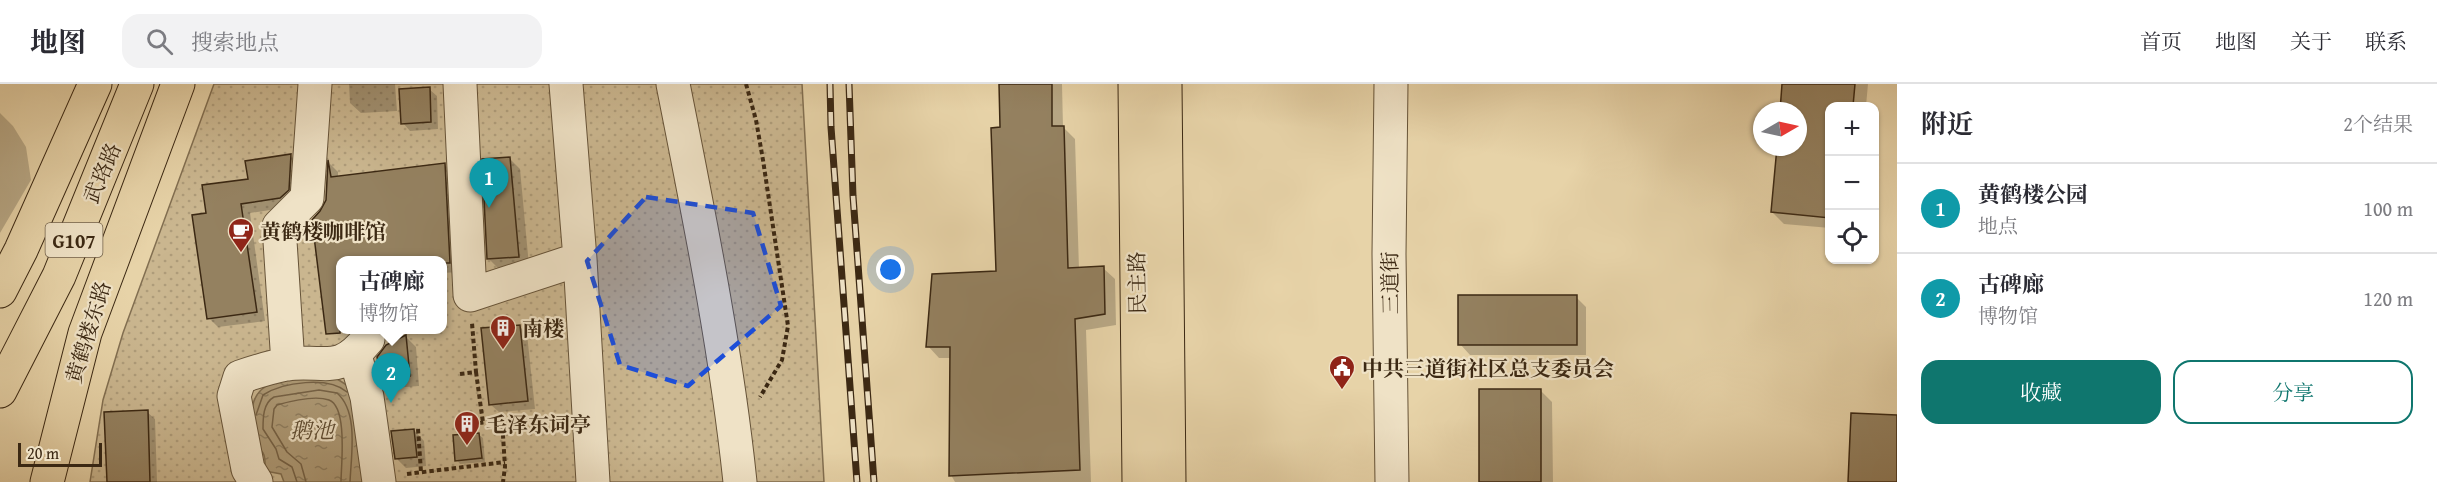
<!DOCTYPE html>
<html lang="zh">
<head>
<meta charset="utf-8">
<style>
	:root { --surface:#fff; --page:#f2f2f3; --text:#2b2b33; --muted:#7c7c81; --line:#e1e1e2; --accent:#0f766e }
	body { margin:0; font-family:"Gentium Book Plus","Noto Serif SC",serif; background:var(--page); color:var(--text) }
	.controls { position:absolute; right:18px; top:18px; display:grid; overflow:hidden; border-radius:12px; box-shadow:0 2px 4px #0004 }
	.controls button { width:54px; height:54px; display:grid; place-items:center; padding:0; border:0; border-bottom:2px solid var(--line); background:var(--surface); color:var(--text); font:30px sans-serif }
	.compass { position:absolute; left:1753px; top:18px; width:54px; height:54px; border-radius:50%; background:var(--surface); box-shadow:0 2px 4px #0004; rotate:81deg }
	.scale { position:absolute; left:18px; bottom:15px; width:84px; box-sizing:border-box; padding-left:6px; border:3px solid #3b2813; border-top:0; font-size:16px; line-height:21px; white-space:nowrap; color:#3b2813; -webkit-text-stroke:4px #efe2c6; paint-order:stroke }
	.you { position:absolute; left:891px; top:186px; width:21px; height:21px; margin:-15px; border:4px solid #fff; border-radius:50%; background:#1a73e8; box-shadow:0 0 0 9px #1a73e833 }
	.badge { display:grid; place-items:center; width:39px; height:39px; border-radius:50%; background:var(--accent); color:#fff; font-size:20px; font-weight:700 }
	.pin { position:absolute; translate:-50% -50px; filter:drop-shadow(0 2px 3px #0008) }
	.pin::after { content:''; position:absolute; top:32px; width:21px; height:18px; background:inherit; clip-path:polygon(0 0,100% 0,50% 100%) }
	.popup { position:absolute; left:336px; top:172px; width:111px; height:78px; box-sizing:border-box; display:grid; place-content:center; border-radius:12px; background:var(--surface); filter:drop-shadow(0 2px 4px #0005); font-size:20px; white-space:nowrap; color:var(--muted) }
	.popup b { font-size:22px; color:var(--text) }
	.popup::after { content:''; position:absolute; left:50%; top:100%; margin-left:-12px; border:12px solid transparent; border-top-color:var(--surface) }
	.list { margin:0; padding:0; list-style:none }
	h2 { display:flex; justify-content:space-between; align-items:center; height:78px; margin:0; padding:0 24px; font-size:26px }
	h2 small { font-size:20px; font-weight:400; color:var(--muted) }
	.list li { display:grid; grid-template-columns:39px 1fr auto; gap:18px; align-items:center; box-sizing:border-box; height:90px; padding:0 24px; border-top:2px solid var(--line) }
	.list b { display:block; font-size:22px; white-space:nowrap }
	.list p { margin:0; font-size:20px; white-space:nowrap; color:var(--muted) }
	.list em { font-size:20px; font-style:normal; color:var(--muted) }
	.actions { display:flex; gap:12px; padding:18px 24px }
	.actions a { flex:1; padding:14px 0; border:2px solid var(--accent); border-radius:18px; text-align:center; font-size:21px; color:var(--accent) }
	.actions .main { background:var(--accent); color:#fff }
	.icon { flex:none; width:33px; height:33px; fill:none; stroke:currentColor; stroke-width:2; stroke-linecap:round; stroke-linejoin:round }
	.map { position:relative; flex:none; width:1897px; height:398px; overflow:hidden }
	header { display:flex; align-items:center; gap:36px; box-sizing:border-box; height:84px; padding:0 30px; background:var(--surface); border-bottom:2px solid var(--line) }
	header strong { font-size:28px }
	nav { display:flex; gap:33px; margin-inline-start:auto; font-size:21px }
	.search { width:420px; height:54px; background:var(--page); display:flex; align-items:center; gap:15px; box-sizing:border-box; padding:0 21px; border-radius:18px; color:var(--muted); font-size:22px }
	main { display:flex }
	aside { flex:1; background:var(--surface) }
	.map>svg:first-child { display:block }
</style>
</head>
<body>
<header>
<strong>地图</strong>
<div class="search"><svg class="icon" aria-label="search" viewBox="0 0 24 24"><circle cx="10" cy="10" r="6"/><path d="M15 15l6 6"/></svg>搜索地点</div>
<nav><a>首页</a><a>地图</a><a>关于</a><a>联系</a></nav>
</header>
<main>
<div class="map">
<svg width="1897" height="398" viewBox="0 0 1897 398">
	<defs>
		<pattern id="park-dots" width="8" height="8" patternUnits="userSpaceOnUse" patternTransform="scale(1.5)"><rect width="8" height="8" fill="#cab68f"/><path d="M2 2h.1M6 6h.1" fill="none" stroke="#ae9c7a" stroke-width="1.8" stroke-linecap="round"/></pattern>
		<pattern id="water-ripples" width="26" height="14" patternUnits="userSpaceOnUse" patternTransform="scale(1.5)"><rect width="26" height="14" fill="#ad9975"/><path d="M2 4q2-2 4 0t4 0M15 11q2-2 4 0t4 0" fill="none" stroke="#8e7d5f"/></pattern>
	</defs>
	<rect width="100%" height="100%" fill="#e7d3a8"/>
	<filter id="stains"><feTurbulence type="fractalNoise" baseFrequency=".00333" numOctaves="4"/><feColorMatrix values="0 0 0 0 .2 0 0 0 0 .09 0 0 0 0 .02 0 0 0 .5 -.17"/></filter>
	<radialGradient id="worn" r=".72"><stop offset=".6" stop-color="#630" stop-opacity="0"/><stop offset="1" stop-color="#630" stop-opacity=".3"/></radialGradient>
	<path fill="url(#park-dots)" stroke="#826f51" stroke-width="1.5" fill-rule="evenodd" d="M214,0H802L824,398H90L103,316L123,249ZM340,176H442V246H340Z"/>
	<path fill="url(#water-ripples)" stroke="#7f6c4e" stroke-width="1.5" d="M334,293L353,305L363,398H284L281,390L265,387C265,381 266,374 263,369C260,364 256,363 255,357C238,290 284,294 334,293Z"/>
	<path fill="#0003" d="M349,0H395L397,27L361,29L350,19Z
		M1001,0H1062L1063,43L1075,55L1079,185L1103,184L1115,195L1116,241L1086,246L1091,398H955L951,391L952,274H939L928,262L997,189Z
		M1784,0H1868L1866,22H1830V144L1784,140L1772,128L1778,63H1798V27H1782Z
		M429,5L437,12L438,45L410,47L403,39Z
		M0,29L13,42L26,63L31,96L0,149Z
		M291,72L300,81L290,123L250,129L265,237L218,243L209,234L208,130L250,96Z
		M510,75L520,85L529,182L499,185L489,175Z
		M330,80L338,88V93L444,80L454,90L459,188L442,189V176H340V217L332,218L322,128L327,116Z
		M1576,213L1586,223V271H1470L1460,260Z
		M519,242L527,250L535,325L499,328L491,321Z
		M406,253L416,263L419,302L393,304L382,294Z
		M1540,306L1552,318L1553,398H1481Z
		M147,328L155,335L157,398H108Z
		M414,346L424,357L426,382L406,384L396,374Z
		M479,351L483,354L485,378L460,380L457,376Z"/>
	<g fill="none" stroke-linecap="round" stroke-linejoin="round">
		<path stroke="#746044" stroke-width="1.5" d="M256,331L263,311C283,298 328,292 347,308
			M297,398L292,383L279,375L276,365L263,345C263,334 263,319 274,313L319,306L337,309C359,328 351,372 350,398
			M306,398L301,380L287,368L272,343L274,325L277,321C291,317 315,311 329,316C348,323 341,382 341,398"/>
	</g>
	<path fill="#948160" stroke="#3b2813" stroke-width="1.5" d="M999,0H1052V42H1064L1068,184L1104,182L1105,230L1075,235L1080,386L949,392L950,263H926L932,190L996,187L991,44L1000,43Z
		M1782,0H1855L1853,22H1830V134L1771,128L1777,63H1798V27H1780Z
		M430,3L431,38L401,40L399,5Z
		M291,70L289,106L280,114L241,120L257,228L207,235L192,131L206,129L202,101L248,95L245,77Z
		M510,73L519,173L487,175L482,75Z
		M328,76L331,93L445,79L450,179H442V177H340V249L326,250L312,136L320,127L326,116Z
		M1458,211H1577V261H1458Z
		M520,241L528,317L489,321L481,244Z
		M406,251L410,292L381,294L377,273L386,261Z
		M1479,305H1541V398H1479Z
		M148,326L150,398H107L104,328Z
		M1851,329L1897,331V398H1848Z
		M414,345L417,373L395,375L391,347Z
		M479,349L482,374L455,377L453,351Z"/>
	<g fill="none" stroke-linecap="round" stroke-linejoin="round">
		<defs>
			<path id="minor" d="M460,0L470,211L580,175
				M566,0L580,175L593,398
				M673,0C699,132 726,264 740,398
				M1391,0L1389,170L1392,398
				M355,272L367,313L379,398
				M288,280L279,142L307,114L315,0
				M256,398L248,385L234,312L240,293C255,288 270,283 286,280C326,275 338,292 368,255"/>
			<path id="major" d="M1135,0L1139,398
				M1165,0L1169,398
				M47,398L85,249L178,0"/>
			<path id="highway" d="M0,207L21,166L95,0
				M0,307L59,192L137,0"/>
		</defs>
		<use href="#minor" stroke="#665338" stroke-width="35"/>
		<use href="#major" stroke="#3b2813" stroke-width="35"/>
		<use href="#highway" stroke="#3b2813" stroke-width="35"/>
		<path stroke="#3b2813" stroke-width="4" stroke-dasharray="4.5 3" stroke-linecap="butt" d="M746,0L756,36L763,76L788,242L782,276L760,313
			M476,288L483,339
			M460,290L476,288L472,239
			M464,341L502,336L505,383L503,398
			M418,345L421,388
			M407,390L505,378"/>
		<use href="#minor" stroke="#efe2c6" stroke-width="33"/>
		<use href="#major" stroke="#e7d3a8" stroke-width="33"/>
		<use href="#highway" stroke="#e7d3a8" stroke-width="33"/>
		<defs>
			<path id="rail" d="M830,0L831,43L857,398
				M849,0L853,112L874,398"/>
		</defs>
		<use href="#rail" stroke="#3b2813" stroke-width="7"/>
		<use href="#rail" stroke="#efe2c6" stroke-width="4.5" stroke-dasharray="14" stroke-linecap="butt"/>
	</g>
	<path fill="#1d4ed8" fill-opacity="0.2" stroke="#1d4ed8" stroke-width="4.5" stroke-dasharray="12 8" stroke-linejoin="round" d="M646,113L753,129L781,222L688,302L620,281L587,177Z"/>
	<defs>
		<symbol id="cafe-pin" viewBox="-11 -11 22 30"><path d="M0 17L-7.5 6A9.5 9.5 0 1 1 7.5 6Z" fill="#8f2418" stroke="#efe2c6"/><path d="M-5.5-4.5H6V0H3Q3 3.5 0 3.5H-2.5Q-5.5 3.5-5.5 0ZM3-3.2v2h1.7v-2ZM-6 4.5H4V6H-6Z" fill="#fff"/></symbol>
		<symbol id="building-pin" viewBox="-11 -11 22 30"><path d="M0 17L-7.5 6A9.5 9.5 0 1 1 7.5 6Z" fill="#8f2418" stroke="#efe2c6"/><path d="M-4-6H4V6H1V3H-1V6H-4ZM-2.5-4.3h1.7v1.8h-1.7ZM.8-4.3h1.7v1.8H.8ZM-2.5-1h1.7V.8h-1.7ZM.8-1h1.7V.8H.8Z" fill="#fff"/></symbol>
		<symbol id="civic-pin" viewBox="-11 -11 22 30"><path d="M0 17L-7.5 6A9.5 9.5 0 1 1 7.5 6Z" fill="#8f2418" stroke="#efe2c6"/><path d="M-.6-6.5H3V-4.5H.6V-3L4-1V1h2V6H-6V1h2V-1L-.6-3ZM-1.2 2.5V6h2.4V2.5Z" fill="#fff"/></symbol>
	</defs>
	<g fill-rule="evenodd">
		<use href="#cafe-pin" x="226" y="132" width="30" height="40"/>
		<use href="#building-pin" x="488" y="229" width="30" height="40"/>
		<use href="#civic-pin" x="1327" y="269" width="30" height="40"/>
		<use href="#building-pin" x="452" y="325" width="30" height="40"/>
	</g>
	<g text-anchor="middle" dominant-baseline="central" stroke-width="4.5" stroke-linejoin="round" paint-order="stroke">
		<rect fill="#efe2c6" stroke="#716049" stroke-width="1.5" x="45.5" y="139" width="57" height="34" rx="4.5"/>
		<g font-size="20" font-weight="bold" fill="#3b2813">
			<text x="74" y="156">G107</text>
		</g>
		<g font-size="21" fill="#3b2813" stroke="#efe2c6">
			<text transform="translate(102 89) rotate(-67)">武珞路</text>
			<text transform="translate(1137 199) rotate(-91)">民主路</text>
			<text transform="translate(1390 199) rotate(-91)">三道街</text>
			<text transform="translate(88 248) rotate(-73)">黄鹤楼东路</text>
		</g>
		<g font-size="21" font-weight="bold" fill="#3b2813" stroke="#efe2c6" text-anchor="start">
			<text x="260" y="147">黄鹤楼咖啡馆</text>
			<text x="522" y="244">南楼</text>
			<text x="1362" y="284">中共三道街社区总支委员会</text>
			<text x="486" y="340">毛泽东词亭</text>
		</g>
		<g font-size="22" font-style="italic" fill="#5d4a30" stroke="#efe2c6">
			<text x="312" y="346">鹅池</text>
		</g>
	</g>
	<rect width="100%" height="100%" filter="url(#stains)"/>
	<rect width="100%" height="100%" fill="url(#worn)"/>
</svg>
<div class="controls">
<button>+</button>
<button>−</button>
<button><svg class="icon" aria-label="locate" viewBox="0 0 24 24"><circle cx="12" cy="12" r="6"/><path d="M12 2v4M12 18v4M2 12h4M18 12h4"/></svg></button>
</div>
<svg class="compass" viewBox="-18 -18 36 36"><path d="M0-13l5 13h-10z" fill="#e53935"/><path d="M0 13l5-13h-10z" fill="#7c7c81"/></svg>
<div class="scale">20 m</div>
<div class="you"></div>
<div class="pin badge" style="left:489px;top:124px;background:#0f9aa8">1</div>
<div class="pin badge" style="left:391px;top:319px;background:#0f9aa8">2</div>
<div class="popup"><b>古碑廊</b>博物馆</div>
</div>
<aside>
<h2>附近<small>2个结果</small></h2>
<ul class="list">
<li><span class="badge" style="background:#0f9aa8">1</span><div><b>黄鹤楼公园</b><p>地点</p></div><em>100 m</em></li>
<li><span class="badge" style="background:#0f9aa8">2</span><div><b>古碑廊</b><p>博物馆</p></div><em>120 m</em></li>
</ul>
<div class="actions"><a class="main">收藏</a><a>分享</a></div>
</aside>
</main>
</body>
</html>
